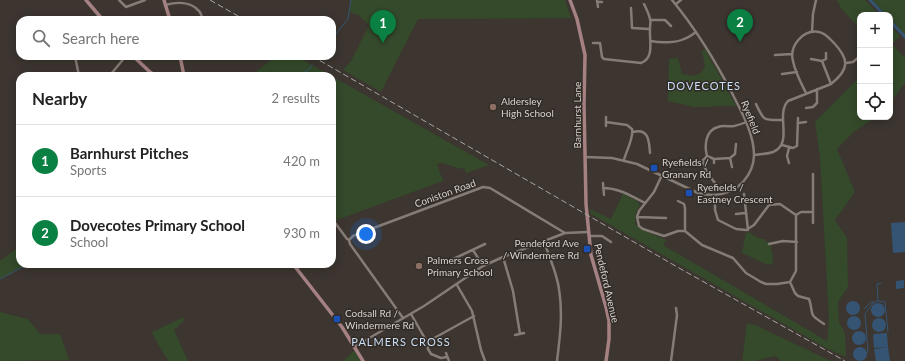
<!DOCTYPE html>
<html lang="en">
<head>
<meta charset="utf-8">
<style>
	:root { --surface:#fff; --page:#f6f6f6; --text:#222; --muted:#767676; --line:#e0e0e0; --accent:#0b8043 }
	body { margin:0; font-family:Lato,sans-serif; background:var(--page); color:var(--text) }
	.controls { position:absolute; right:12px; top:12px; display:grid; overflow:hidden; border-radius:8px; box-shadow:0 2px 10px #0003 }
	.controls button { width:36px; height:36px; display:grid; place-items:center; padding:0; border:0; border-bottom:1px solid var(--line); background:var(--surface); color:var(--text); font:20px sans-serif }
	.you { position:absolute; left:366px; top:234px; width:14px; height:14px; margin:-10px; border:3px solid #fff; border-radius:50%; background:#1a73e8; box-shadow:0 0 0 6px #1a73e833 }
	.badge { display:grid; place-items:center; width:26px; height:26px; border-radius:50%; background:var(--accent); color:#fff; font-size:13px; font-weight:700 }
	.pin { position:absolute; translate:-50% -33px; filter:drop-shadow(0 1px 2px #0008) }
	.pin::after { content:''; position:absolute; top:21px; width:14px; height:12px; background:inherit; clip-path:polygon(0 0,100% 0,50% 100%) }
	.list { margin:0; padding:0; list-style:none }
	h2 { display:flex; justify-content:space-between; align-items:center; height:52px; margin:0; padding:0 16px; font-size:17px }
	h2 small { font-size:13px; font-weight:400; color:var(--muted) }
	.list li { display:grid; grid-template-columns:26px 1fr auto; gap:12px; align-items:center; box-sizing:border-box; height:72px; padding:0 16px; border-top:1px solid var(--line) }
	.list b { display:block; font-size:15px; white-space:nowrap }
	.list p { margin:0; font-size:13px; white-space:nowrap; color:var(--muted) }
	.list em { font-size:13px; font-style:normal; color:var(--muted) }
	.icon { flex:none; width:22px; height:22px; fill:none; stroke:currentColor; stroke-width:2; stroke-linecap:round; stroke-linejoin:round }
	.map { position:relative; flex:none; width:905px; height:361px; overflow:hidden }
	.search { position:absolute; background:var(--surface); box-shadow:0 2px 10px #0003; left:16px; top:16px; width:320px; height:44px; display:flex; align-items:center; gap:10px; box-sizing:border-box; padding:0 14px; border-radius:12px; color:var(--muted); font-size:15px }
	.panel { position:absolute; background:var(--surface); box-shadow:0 2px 10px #0003; left:16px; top:72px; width:320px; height:196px; border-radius:12px }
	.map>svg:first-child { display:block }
</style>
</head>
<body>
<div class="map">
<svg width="905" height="361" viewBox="0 0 905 361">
	<rect width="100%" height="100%" fill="#3c3530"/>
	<path fill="#344a2a" d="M351,0H565L571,18L418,19L381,92L343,70L351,61L369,25L358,15L349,12Z
		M836,0H865L880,15H860L859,28L839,6L840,5Z
		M872,0H905V35L890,19V15H886Z
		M890,25L900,36L892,44L905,58V83L890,103Z
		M705,49L736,106H714L713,107H694L668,101L669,59L678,58L682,74L693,76L701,73L705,66L702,51Z
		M276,56H296L489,165L466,173L464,168L461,169L442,163L437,164L443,181L337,220L332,224V76H251Z
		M860,77V117H876L855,131L837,149L855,192L835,220L847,238L848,287L838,302L839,322L845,333L846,357L826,348L591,214L590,209L611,219L623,194L637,201L640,205L636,212L635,224L642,230L666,240L663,245L827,341L829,319L820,158L815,122Z
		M750,232C754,237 760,239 765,239L766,242H770L773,258L772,264L768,265L742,253L746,233Z
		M20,246V264H28L0,279V261Z
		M0,312L28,319L40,334H60L69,360L0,361Z
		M184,317L183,322L174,330L188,361H169C165,356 153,337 152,332Z
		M747,323L755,325L831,361H781L776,356L755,361H742Z
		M354,351L361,361H343Z"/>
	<path fill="#355473" d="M905,222V252L893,253L891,223Z
		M904,280V288L896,289V281Z
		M846 308a7 7 0 1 1 14 0a7 7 0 1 1-14 0Z
		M871 310a7 7 0 1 1 14 0a7 7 0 1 1-14 0Z
		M847 323a7 7 0 1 1 14 0a7 7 0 1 1-14 0Z
		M872 325a7 7 0 1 1 14 0a7 7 0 1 1-14 0Z
		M852 338a7 7 0 1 1 14 0a7 7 0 1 1-14 0Z
		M887,333L888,347L874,348L873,334Z
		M888,347L890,361H876L874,349Z
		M853 354a7 7 0 1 1 14 0a7 7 0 1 1-14 0Z"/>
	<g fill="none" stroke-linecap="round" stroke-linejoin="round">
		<path stroke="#355473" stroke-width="1" d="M332,39L348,19L351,0
			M299,76L309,69L312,65
			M0,279L28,264
			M881,283L877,284L878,301L885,302L888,332
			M864,309L871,302H874
			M867,353L868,352L865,314L873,303L878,301"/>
		<path stroke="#355473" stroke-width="3" d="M870,0L884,15
			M890,21L905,37"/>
		<path stroke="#847c75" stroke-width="2.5" d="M119,0L126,7L145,0
			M597,0L598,7
			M597,2H602
			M676,4L681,0
			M165,5C176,2 191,1 199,11C201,13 202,17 203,20
			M631,8L632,28L649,29
			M651,20H665L671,26
			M812,32L813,14L816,0
			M651,41C660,43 676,43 684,39C688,38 692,35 696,32
			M593,43H600L602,57L604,59L641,63C655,58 649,40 650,28C650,25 651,22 650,19C649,14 646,8 644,4
			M775,55L792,54
			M75,56L79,76
			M811,59L822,61L826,59V53
			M822,61L831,84
			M846,63L853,62L860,56
			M111,74L126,56
			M782,74L797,72
			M756,104C764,121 763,120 782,120
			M806,108L813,107L817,103V89
			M606,122L627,125L632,129C634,138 626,151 624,160
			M798,123L806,122
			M606,126V117
			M633,132C649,128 649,141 650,153
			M782,145L793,148L797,146L798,118
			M789,148L787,156L789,163
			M754,155C760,154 768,154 773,152C794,143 775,115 788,101L831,84C850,69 849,59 834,43C830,39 825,33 819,32C803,29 789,46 793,61C795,72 801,83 806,93
			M585,157L612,158L637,164L698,193C714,197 731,195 743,182C750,174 754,166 754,155C754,134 742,113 733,95C716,62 696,29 672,0
			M730,158L714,159L707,156C704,145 706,130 718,127C723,125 729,127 734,126C738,125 742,124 746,122
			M714,159V163
			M703,162L707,173L715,183V188
			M682,165C693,165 700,165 707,156
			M732,167L730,158L735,154L736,144
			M662,175L654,192L639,211L637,217L639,226L643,229L664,236L678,231H685L702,245L733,258L746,273L761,282L766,284H777L790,282L796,271V215L780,204L769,205L754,225L746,230L736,229L718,220L715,210V195
			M603,183L604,195
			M603,188C619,188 631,196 645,203
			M744,194L748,230
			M678,201L684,204L685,208V231
			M736,214L745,213
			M796,215L801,212H813
			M637,217L666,218
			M333,220L347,239L349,240L350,244L403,318
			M813,223V174
			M589,236H602L611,242
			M349,240L353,236L363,232L483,187L490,188L565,233
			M544,241C549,257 557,273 559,289C563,313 560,337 557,361
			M769,244L783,241L797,242
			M473,250L483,266
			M503,257L513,291L520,334
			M449,261L485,244
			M790,282L795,293L798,296L809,299C815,316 806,312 824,324
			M457,285L472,311L481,350L485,361
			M411,314L427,342L428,349L431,354L441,358L447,357
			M515,335L524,333
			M427,342L474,316
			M354,347L424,306L483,266L503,257L565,233L588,232
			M446,353L449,361
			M671,361L677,315L676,308"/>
		<path stroke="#a58182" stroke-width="3.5" d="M86,0L103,20
			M164,0L170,20
			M570,0L577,19L585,55L584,104L586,204L591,255L606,307L609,321V339L606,361
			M133,56L150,72L156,76
			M180,56L184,76
			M293,264L342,327L363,361"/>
		<path stroke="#aaa5a1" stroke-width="1" stroke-dasharray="6 3" stroke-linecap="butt" d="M210,0L245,20
			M312,56L679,268L845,361"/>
	</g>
	<g fill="#8d6e63" stroke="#322b26" stroke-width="1.5">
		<circle cx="493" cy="107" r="4"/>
		<circle cx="419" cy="266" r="4"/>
	</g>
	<g fill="#1a4fb4" stroke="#322b26" stroke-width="1.5">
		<rect x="650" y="164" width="8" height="8" rx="2"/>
		<rect x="685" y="189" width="8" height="8" rx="2"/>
		<rect x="583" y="245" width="8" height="8" rx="2"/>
		<rect x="333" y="315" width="8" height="8" rx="2"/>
	</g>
	<g text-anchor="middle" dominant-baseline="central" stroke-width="3" stroke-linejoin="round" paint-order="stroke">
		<g font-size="10" fill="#d6d2ce" stroke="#322b26" text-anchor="start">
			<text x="501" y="101">Aldersley<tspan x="501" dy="12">High School</tspan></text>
			<text x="662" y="162">Ryefields /<tspan x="662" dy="12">Granary Rd</tspan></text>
			<text x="697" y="187">Ryefields /<tspan x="697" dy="12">Eastney Crescent</tspan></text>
			<text x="579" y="243" text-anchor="end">Pendeford Ave<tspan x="579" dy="12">/ Windermere Rd</tspan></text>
			<text x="427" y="260">Palmers Cross<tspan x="427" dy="12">Primary School</tspan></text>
			<text x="345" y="313">Codsall Rd /<tspan x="345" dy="12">Windermere Rd</tspan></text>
		</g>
		<g font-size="10" fill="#d6d2ce" stroke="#322b26">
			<text transform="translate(577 115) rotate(-90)">Barnhurst Lane</text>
			<text transform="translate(751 117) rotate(68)">Ryefield</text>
			<text transform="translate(445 193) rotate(-20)">Coniston Road</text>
			<text transform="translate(607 283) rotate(77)">Pendeford Avenue</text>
		</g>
		<g font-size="11" letter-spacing="1" fill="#c9dff7" stroke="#322b26">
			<text x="704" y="85">DOVECOTES</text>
			<text x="401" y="341">PALMERS CROSS</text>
		</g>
	</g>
</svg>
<div class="controls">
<button>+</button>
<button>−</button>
<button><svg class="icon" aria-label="locate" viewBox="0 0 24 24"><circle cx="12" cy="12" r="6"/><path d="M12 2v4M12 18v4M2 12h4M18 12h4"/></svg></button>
</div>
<div class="you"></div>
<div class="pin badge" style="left:383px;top:43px">1</div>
<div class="pin badge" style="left:740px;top:42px">2</div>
<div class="search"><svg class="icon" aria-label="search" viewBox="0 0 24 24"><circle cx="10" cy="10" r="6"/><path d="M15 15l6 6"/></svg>Search here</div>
<section class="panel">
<h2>Nearby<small>2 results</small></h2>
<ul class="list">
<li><span class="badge">1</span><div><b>Barnhurst Pitches</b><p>Sports</p></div><em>420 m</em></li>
<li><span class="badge">2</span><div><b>Dovecotes Primary School</b><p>School</p></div><em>930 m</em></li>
</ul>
</section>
</div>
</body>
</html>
